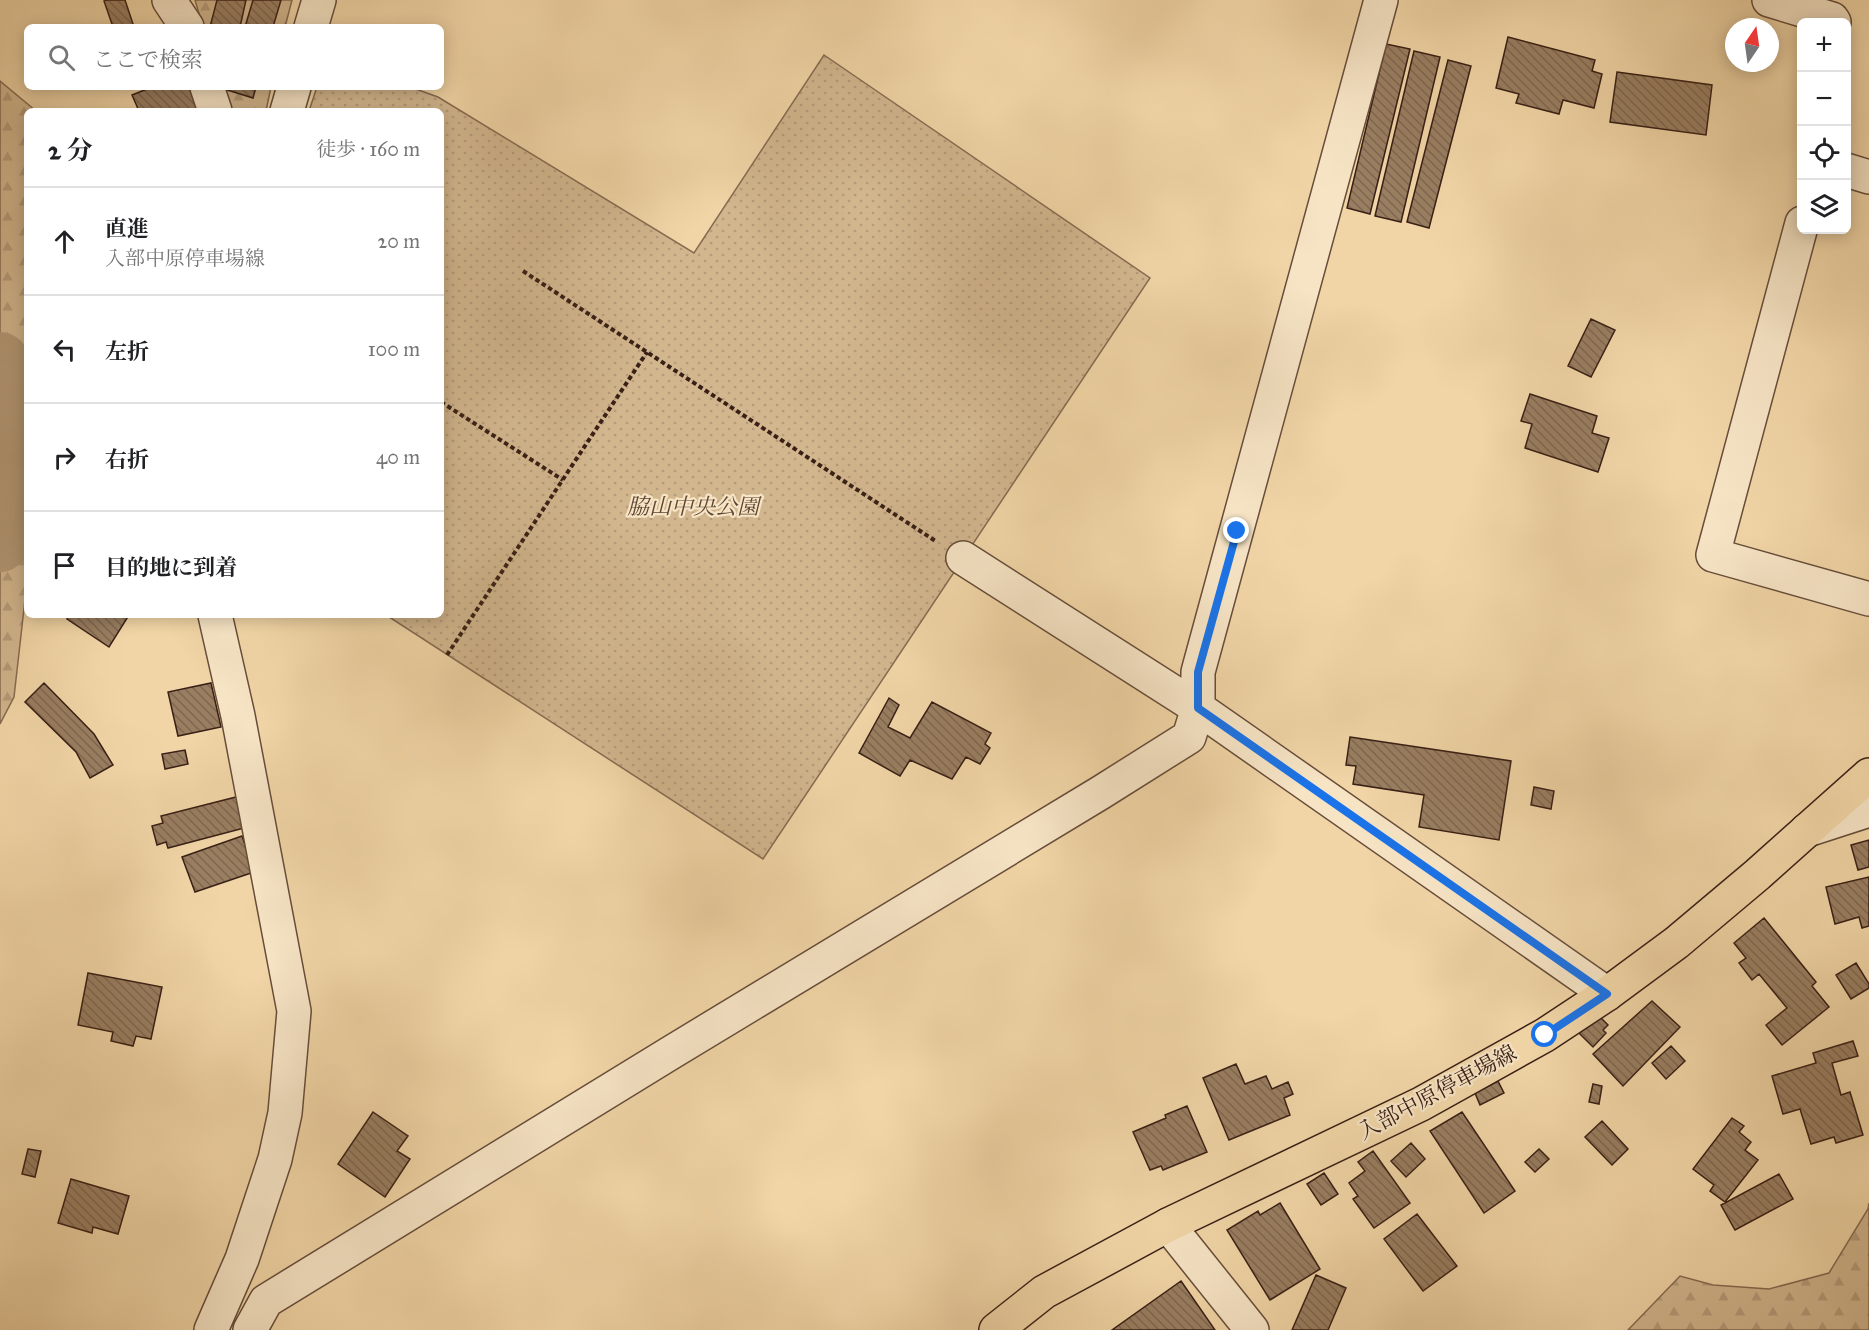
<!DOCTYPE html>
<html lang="ja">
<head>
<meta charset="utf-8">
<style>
	:root { --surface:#fff; --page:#f2f2f2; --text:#202124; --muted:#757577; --line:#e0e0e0 }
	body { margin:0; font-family:"IM FELL Great Primer","Noto Serif JP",serif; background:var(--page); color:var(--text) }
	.controls { position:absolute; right:18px; top:18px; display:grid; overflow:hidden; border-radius:9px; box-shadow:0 3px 15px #0003 }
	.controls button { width:54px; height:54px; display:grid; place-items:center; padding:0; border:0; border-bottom:2px solid var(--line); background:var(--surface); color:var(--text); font:30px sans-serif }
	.compass { position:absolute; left:1725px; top:18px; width:54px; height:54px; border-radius:50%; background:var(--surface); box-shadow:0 3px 15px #0003; rotate:13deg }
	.stop { position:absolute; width:18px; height:18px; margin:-14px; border:4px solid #1a73e8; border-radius:50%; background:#fff }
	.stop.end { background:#1a73e8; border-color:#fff; box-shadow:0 2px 6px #0008 }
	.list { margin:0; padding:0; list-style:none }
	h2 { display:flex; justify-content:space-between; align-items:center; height:78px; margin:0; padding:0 24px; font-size:26px }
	h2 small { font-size:20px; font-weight:400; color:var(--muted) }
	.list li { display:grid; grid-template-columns:39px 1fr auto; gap:18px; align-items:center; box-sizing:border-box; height:108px; padding:0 24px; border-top:2px solid var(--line) }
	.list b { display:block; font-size:22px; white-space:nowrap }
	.list p { margin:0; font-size:20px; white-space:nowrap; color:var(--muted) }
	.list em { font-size:20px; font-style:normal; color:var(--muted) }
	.icon { flex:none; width:33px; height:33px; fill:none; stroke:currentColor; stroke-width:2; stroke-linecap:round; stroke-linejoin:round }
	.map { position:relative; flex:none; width:1869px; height:1330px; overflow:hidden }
	.search { position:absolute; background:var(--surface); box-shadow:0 3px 15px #0003; left:24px; top:24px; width:420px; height:66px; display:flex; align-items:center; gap:15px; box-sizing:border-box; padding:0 21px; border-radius:9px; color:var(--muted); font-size:22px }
	.panel { position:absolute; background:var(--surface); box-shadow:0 3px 15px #0003; left:24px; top:108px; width:420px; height:510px; border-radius:9px }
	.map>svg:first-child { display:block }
</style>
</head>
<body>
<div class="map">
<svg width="1869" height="1330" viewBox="0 0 1869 1330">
	<defs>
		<pattern id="forest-firs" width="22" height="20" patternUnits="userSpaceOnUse" patternTransform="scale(1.5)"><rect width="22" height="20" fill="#d2b68e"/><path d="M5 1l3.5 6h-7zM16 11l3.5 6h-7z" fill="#b59c7a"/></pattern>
		<pattern id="park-dots" width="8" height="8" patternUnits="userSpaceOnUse" patternTransform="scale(1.5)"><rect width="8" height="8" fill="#d2b68e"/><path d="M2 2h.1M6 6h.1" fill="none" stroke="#b59c7a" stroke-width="1.8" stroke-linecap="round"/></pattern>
		<pattern id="building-back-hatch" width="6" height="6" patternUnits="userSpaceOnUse" patternTransform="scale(1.5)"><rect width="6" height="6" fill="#997e61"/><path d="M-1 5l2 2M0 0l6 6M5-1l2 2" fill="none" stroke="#7e674f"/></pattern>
	</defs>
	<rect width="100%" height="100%" fill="#f1d5a6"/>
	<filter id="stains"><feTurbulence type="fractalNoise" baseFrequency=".00333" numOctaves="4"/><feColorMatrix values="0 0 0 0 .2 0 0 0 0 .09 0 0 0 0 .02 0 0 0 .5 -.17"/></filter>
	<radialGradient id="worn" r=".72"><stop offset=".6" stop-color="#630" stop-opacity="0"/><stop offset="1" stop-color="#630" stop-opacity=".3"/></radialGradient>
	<path fill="url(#forest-firs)" stroke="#866b52" stroke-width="1.5" d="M195,0H292L285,27H203Z
		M0,81L36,111H27V582L14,697L0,724Z
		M221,87H271L266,111H229Z
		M1869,1203V1330H1628L1680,1276L1713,1285L1769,1289L1829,1273L1868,1209Z"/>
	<path fill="url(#park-dots)" stroke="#866b52" stroke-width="1.5" d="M824,55L1150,278L763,859L386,615H441V111H309L317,87H410L438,97L694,253Z"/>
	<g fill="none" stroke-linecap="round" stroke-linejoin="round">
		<path stroke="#b29775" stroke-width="58" d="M0,361L13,394L16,411L19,482L0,543"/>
	</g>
	<path fill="url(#building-back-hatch)" stroke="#392016" stroke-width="1.5" d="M107,0H125L134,27H113L104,1Z
		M217,0H246L240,27H210Z
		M253,0H281L273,27H245Z
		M1508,37L1595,60L1592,71L1602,74L1594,108L1563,100L1559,114L1516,103L1519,94L1496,88Z
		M1386,44L1410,49L1370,214L1347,208Z
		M1414,51L1440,57L1401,222L1375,216Z
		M1448,60L1471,66L1429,228L1407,222Z
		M1617,72L1712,85L1706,135L1610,122Z
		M152,87H190L198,108L191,111H139L132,95Z
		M227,87H256L253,98L227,90Z
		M1591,319L1615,330L1591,377L1568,366Z
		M1530,394L1597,416L1592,433L1609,438L1598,472L1525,448L1532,424L1521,421Z
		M69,615H129L109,647L67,619Z
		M44,683L94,734L113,765L90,778L76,752L25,702Z
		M211,683L221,727L178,736L168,692Z
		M889,698L899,705L888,727L910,738L932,702L991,733L985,744L990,748L980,764L966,757L952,779L910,760L900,776L859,753Z
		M1350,737L1511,761L1499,840L1419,827L1424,795L1353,784L1356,766L1346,765Z
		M185,750L188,764L165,769L162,754Z
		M1534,787L1554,791L1551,809L1531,805Z
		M240,796L248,827L168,848L166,842L157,845L152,826L163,823L161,816Z
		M242,836L254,872L195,892L182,857Z
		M1869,840V867L1858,870L1851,845Z
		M1869,877V926L1862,928L1859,917L1835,924L1826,887Z
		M1764,918L1816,982L1812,986L1829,1007L1782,1045L1766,1025L1787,1008L1759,974L1752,980L1739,963L1746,958L1734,943Z
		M1856,963L1869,984V988L1851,999L1836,975Z
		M88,973L162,987L151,1039L136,1036L133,1046L111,1041L113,1032L78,1025Z
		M1652,1001L1680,1027L1623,1086L1593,1054Z
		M1598,1015L1608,1025L1603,1030L1606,1033L1593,1047L1579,1033Z
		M1853,1041L1858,1056L1832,1063L1841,1095L1850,1092L1863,1135L1836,1143L1834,1137L1811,1144L1800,1109L1783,1114L1772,1076L1816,1063L1813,1053Z
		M1671,1046L1685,1061L1666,1079L1652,1063Z
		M1236,1064L1245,1084L1266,1076L1272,1089L1288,1082L1293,1094L1284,1098L1290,1115L1229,1140L1203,1078Z
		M1498,1081L1504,1093L1480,1105L1475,1093Z
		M1593,1084L1602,1086L1599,1104L1589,1102Z
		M1187,1106L1207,1152L1163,1170L1161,1166L1150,1170L1133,1132L1166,1118L1165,1115Z
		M373,1112L408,1136L397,1151L410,1159L385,1197L338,1164Z
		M1462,1112L1515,1191L1484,1213L1430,1131Z
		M1732,1118L1744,1126L1739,1132L1751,1142L1745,1150L1758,1160L1725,1202L1710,1191L1714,1185L1693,1169Z
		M1602,1121L1628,1149L1612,1165L1585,1137Z
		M1411,1143L1425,1159L1406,1177L1391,1161Z
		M28,1149L41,1151L35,1177L22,1174Z
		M1539,1149L1549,1159L1535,1172L1525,1162Z
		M1373,1151L1410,1203L1374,1228L1353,1199L1358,1196L1349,1183L1365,1171L1358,1162Z
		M1324,1173L1338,1194L1321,1205L1307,1184Z
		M1779,1174L1793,1199L1735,1230L1721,1205Z
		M71,1179L129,1196L118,1234L93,1227L92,1233L58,1223Z
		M1280,1203L1320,1269L1270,1300L1227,1230L1258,1211L1260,1215Z
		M1417,1214L1457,1266L1423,1291L1384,1239Z
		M1316,1275L1346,1288L1328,1330H1292Z
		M1181,1281L1215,1330H1112Z"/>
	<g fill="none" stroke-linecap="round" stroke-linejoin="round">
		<defs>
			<path id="minor" d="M169,0L187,27
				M1769,0L1832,19L1834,22
				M311,27L319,0
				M207,87L215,111
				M287,111L294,87
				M1846,170L1869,177
				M1802,223L1713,555L1869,599
				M963,558L1198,708L1607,994
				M1807,830L1869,810
				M1168,1225L1252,1330
				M211,1330L242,1259L275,1159L285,1113L294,1011L238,716L215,615
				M250,1330L266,1301L672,1052L1100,793L1189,737L1198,708V672L1381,0"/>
			<path id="major" d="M996,1330L1044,1292L1168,1225L1421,1104L1545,1035L1607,994L1676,943L1758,874L1869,775"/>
		</defs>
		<use href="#minor" stroke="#674d3a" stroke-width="36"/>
		<use href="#major" stroke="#392016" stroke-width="36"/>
		<path stroke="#392016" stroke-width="4" stroke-dasharray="4.5 3" stroke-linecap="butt" d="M523,271L937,542
			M441,402L563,480
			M447,655L647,352"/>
		<use href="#minor" stroke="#f6e4c5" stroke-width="33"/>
		<use href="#major" stroke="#f1d5a6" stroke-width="33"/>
	</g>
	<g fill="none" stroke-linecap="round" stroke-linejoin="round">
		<path stroke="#1a73e8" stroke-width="8" d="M1237,531L1198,672V708L1607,994L1545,1035"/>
	</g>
	<g text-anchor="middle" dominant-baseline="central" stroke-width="4.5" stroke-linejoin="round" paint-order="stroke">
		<g font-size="22" font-style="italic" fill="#5f4634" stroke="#f6e4c5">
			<text x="693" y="506">脇山中央公園</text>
		</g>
		<g font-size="22" fill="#392016" stroke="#f6e4c5">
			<text transform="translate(1437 1092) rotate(-28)">入部中原停車場線</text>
		</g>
	</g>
	<rect width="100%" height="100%" filter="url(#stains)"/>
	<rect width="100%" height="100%" fill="url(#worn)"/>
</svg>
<div class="controls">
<button>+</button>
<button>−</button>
<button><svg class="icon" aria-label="locate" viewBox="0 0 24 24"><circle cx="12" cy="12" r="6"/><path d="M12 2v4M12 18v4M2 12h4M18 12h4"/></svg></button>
<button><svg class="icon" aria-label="layers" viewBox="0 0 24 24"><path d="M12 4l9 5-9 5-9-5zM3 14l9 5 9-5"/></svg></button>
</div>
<svg class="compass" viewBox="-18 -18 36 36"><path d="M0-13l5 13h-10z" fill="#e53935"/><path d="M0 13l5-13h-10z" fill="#757577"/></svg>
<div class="stop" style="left:1545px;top:1035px"></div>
<div class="stop end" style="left:1237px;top:531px"></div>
<div class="search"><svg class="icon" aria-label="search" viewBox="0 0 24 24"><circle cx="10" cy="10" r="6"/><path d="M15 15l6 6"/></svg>ここで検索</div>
<section class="panel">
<h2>2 分<small>徒歩 · 160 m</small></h2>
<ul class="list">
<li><svg class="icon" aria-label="ahead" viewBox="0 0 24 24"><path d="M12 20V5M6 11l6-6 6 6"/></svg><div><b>直進</b><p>入部中原停車場線</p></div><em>20 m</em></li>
<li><svg class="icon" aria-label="left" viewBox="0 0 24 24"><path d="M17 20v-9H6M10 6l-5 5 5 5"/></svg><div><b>左折</b></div><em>100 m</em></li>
<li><svg class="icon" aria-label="right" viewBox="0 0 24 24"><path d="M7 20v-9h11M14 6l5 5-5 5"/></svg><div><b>右折</b></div><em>40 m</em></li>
<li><svg class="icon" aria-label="arrive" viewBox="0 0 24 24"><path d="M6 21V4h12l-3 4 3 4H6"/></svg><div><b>目的地に到着</b></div></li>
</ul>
</section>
</div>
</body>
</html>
